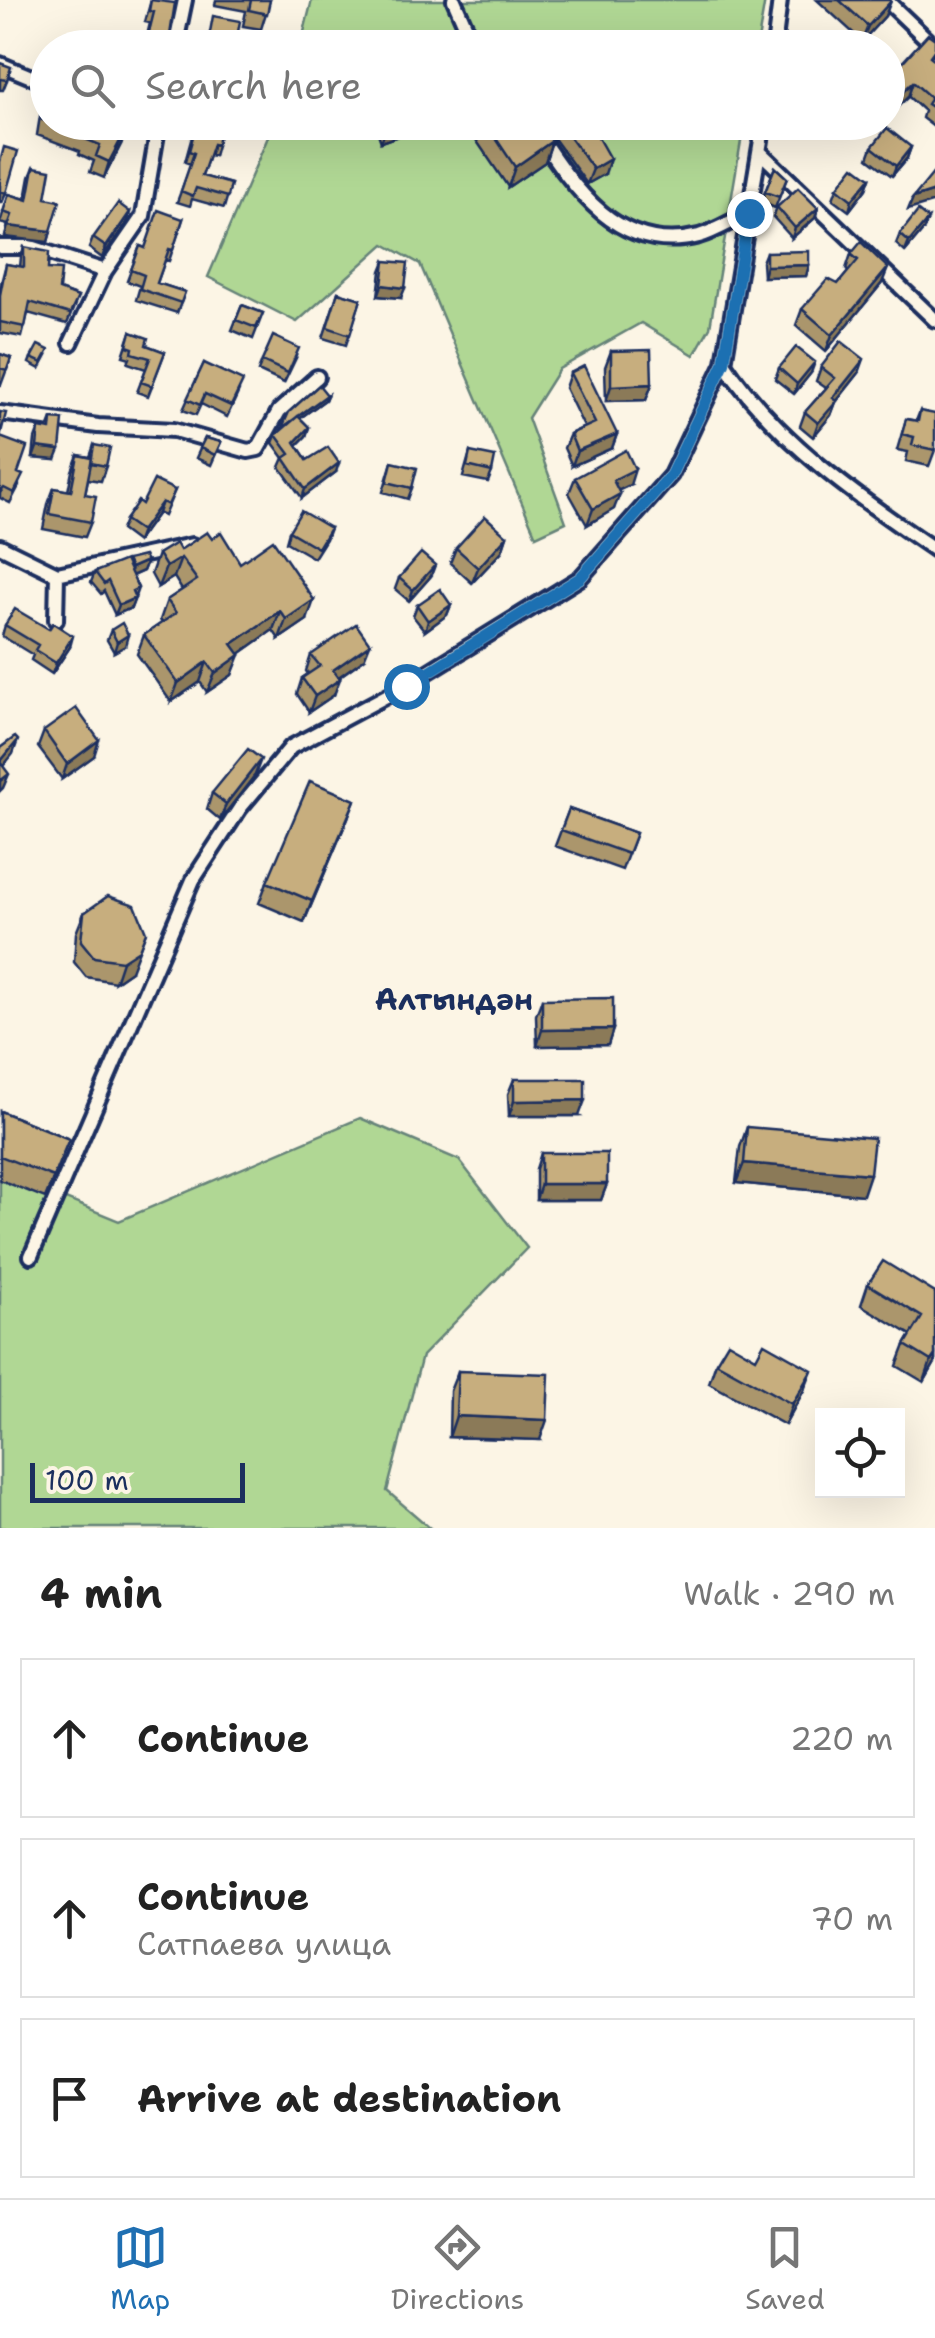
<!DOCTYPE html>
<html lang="en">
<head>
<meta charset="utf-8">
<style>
	:root { --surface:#fff; --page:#f6f6f6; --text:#222; --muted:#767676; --line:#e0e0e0; --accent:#1f6fb2 }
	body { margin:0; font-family:"Shantell Sans",sans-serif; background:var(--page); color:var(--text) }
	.controls { position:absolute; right:30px; bottom:30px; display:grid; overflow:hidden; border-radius:0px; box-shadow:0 10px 40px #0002 }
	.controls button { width:90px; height:90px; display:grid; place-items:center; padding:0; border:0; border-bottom:2px solid var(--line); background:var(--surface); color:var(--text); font:50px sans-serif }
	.scale { position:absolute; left:30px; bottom:25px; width:215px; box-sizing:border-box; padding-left:10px; border:5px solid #1b2f5e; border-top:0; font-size:28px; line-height:35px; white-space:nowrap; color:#1b2f5e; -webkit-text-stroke:8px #fcf5e5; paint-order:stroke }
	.stop { position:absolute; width:30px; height:30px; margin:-22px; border:8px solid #1f6fb2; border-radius:50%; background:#fff }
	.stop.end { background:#1f6fb2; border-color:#fff; box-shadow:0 2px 10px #0008 }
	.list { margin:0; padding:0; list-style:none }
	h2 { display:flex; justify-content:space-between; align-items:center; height:130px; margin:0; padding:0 40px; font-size:42px }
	h2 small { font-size:32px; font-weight:400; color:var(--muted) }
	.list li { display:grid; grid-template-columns:65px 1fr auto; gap:30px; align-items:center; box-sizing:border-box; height:160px; margin:0 20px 20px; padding:0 20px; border:2px solid var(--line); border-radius:0px }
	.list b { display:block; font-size:38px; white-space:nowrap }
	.list p { margin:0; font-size:32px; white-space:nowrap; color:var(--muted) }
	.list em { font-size:32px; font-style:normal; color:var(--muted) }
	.icon { flex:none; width:55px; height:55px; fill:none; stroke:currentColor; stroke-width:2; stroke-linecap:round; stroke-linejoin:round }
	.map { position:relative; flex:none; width:935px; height:1528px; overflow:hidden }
	.search { position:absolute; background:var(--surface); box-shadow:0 10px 40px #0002; left:30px; right:30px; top:30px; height:110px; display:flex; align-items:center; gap:25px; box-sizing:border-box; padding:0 35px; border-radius:55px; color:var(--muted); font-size:38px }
	.sheet { height:670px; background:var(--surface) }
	nav { display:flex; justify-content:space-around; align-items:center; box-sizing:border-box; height:140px; border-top:2px solid var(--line); background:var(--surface); font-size:28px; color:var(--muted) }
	nav a { display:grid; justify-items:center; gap:5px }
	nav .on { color:var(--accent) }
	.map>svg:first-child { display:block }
</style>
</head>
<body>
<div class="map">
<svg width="935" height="1528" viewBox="0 0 935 1528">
	<rect width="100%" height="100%" fill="#fcf5e5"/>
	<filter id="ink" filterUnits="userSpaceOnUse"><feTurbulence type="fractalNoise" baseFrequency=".01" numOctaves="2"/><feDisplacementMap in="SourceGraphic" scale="20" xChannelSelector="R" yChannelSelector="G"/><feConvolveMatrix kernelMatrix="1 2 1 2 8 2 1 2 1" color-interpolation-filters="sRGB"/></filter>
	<g filter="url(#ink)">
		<path fill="#b0d794" stroke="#668379" stroke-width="2.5" d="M312,0H765L757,47L300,48Z
			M274,123H744L710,327L694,355L641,323L559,369L528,418L566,522L536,536L420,264L384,244L297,322L208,277Z
			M360,1118L459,1160L527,1248L422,1356L387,1491L430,1528H0V1172L119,1221Z"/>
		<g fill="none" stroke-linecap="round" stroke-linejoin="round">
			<defs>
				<path id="street" d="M454,0L475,48
					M886,0L935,47
					M175,48L185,0
					M774,48L780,0
					M0,64L48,84
					M141,122L158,130
					M530,122C570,182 615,257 699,236C716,231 733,220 749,213
					M764,122L724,363C775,440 860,499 935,550
					M760,152L935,320
					M0,247H31L105,271
					M71,343L105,271L143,216L159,122
					M0,413L98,426L174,430L248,451L258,449L279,411L317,377
					M0,546L57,574L56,620
					M57,574L192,545
					M31,1256L193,880L240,808L291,747L405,686L580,578L671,475L724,363"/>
			</defs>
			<use href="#street" stroke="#1b2f5e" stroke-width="20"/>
			<use href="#street" stroke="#fcf5e5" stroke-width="12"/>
		</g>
		<path fill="#ab966c" stroke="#1b2f5e" stroke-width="2.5" d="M151,0L168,48H144L150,23L145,22Z
			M216,0H270L261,29L243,26L246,11L215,5Z
			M817,0H890L885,16L862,41Z
			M48,51V74L41,70Z
			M933,59L935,60V128L922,118L924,111L888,78Z
			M0,63L7,80L3,90H0Z
			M45,101H48V122H131L104,178L90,172L94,161L79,154L80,151L37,135L40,116Z
			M196,122H221L217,145L214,156L209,155L202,176L231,184L224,208L192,199L190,206L177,202L191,164L185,162Z
			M374,122H407L404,134L381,142Z
			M476,122H539L552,141L545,162L508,187L472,134Z
			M547,122H589L605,174L587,184L548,130L549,126Z
			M872,147H911L907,158L892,176L868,158Z
			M0,160L6,193L2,203H0Z
			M34,167L46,198L51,231L48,242L5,237L8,225L0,223L9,194L26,199L30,177Z
			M775,167L787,178L775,208L761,202Z
			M870,178L866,189L849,211L833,199L837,188Z
			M777,207L818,208L815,218L792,238L773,217Z
			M130,212L127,222L102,258L89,248L93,238Z
			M183,219L169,261L165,260L157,283L185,292L177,313L136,300L140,286L127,281L140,246L145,248Z
			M928,219L924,229L905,252L896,244L900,234Z
			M24,247L48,269L59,290L78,297L67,324L28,313L22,337L0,333V287L6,264L20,267L21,257Z
			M766,252L809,265L806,276L763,277L762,262Z
			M851,254L882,283L826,351L796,325L802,309L838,284L848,272L846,269Z
			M385,261L401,298L378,296L381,271Z
			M338,292L361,299L346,345L323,338Z
			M242,305L263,313L253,339L232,330Z
			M131,332L146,345L165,352L148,396L137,392L146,369L128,363L130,358L123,356Z
			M611,351L652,384L646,400L606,401L605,367Z
			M0,354L11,358L1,385H0Z
			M47,356L40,369L29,363L31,358Z
			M296,358L284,383L258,371L262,361Z
			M204,363L239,391L227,417L201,404L196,415L183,410Z
			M821,367L859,373L836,402L831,415L813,437L800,426L805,412L826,388L816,381Z
			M779,368L811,373L794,394L775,379Z
			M570,373L617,434L612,448L572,466L564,448L570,434L584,427L565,388Z
			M327,395L325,400L300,418L309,427L306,436L297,445L307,460L336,472L302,498L280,467L284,458L273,443L276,435Z
			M920,411L935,450L929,466L906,461L908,452L897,450L906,419L916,421Z
			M0,412V437L18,473L19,486L10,503L0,498Z
			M52,419L56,460L33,458L35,439L39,428L48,429Z
			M205,438L221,442L211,465L196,458Z
			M94,445L106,466L101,481L88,479L85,494L91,522L85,537L43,529L48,504L54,488L68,491L72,471L78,455L90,457Z
			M470,452L492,472L488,482L463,477Z
			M392,462L412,488L408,499L383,492Z
			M575,478L630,485L618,490L614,509L587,525L569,493Z
			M175,490L164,516L158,513L137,542L121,530L125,520L142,504Z
			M330,528L326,539L314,558L286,542L289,531Z
			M507,536L502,551L472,583L450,563L456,548Z
			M212,539L307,620L279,639L273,630L239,654L232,675L207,692L200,682L171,702L137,654L144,635L162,623L160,620L167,600L182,590L174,577L158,587L151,574L158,554L180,550Z
			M127,560L147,561L143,571L132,576L138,588L131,608L115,615L104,591L101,594L91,582L95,572L126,562Z
			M431,576L409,601L395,589L399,578Z
			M417,605H451L447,615L425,631L413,616Z
			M5,625L70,647L52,674L31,660L33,655L2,636Z
			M111,630L125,646L114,652L107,640Z
			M311,655L364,659L339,677L334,695L309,712L297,694L302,678L308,674L306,671Z
			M44,731L94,756L62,779L38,747Z
			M255,775L220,820L207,809L212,793Z
			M569,809L636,833L622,870L555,846Z
			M347,820L304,922L259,903L267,882Z
			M84,913L131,971L115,982L86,977L74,962L76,933Z
			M542,999L613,1029L608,1045L537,1046L536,1015Z
			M514,1079L579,1116H509L508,1094Z
			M0,1111L69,1139L45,1198L0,1180Z
			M747,1127L863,1195L736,1183L740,1147Z
			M541,1153L607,1184L601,1200H536V1169Z
			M868,1284L935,1293V1363L924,1382L897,1366L905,1345L911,1335L861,1305Z
			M716,1362L804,1390L785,1425L709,1383Z
			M458,1371L540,1440L449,1437L450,1391Z"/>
		<path fill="#8b7a58" stroke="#1b2f5e" stroke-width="2.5" d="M891,1L885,16L862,41L868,26Z
			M913,82L908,97L888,116V106Z
			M130,122L128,131L104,178L109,162Z
			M408,124L404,134L381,142L385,132Z
			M552,141L545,162L508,187L515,167Z
			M911,147L907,158L892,176L896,166Z
			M610,159L605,174L587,184L593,169Z
			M870,178L866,189L849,211L852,200Z
			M935,191V202L908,210L913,198Z
			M818,208L815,218L792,238L795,228Z
			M130,212L127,222L102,258L106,247Z
			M928,219L924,229L905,252L909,242Z
			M8,226L51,231L48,242L5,237Z
			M809,265L806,276L763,277L766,266Z
			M888,268L882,283L826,351L832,335Z
			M382,285L405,288L401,298L378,296Z
			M864,359L859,373L836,402L831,415L813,437L818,423L833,398Z
			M815,362L811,373L794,394L797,384Z
			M652,384L646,400L606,401L611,386Z
			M327,395L325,400L280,433L282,428Z
			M309,427L306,436L291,451L295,442Z
			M617,434L612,448L572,466L577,451Z
			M37,447L60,450L56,460L33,458Z
			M339,463L336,472L302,498L305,489Z
			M635,469L630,485L607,496L613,480Z
			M620,494L614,509L587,525L593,509Z
			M162,502L158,513L137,542L141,531Z
			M507,536L502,551L472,583L478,568Z
			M181,558L174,577L158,587L166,567Z
			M147,561L143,571L127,578L131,568Z
			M435,565L431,576L409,601L413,590Z
			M135,598L131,608L115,615L119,605Z
			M314,600L307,620L279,639L286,619Z
			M451,605L447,615L425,631L428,621Z
			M280,611L273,630L225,664L232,644Z
			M128,635L125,646L114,652L117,642Z
			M73,636L70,647L52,674L56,663Z
			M370,644L364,659L327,685L333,670Z
			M240,655L232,675L207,692L215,673Z
			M207,662L200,682L171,702L178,683Z
			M340,679L334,695L309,712L315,696Z
			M18,740L13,754L0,770V762Z
			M99,740L94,756L62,779L67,764Z
			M261,759L255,775L220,820L226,804Z
			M9,774L3,788L0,791V781Z
			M355,800L347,820L304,922L312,901Z
			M146,932L131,971L115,982L122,961Z
			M613,1029L608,1045L537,1046L542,1030Z
			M585,1100L579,1116H509L514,1101Z
			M744,1163L870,1174L863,1195L736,1183Z
			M541,1184H607L601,1200H536Z
			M935,1355V1363L924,1382L931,1361Z
			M812,1370L804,1390L785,1425L792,1404Z
			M456,1416L547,1420L540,1440L449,1437Z"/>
		<path fill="#c7ae7e" stroke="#1b2f5e" stroke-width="2.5" d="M151,0L175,3L168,48H145L154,12L149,11Z
			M251,0H270L267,14L249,10Z
			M839,0H890L891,1L868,26Z
			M213,16L240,21L236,43L256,48H207Z
			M928,34L935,39V49L930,56L935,60V109L927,104L931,98L913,82L888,106V78Z
			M0,63L11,67L7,80L0,79Z
			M45,101H48V121L42,120Z
			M51,122H130L109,162L96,156L100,145L85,139L86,135Z
			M197,122H221L217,145L213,144L202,176L231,184L228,197L196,188L193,196L181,191L194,153L189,151Z
			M381,122H407L408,124L385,132Z
			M485,122H539L552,141L515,167Z
			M559,122H589L610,159L593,169Z
			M887,128L911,147L896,166L872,147Z
			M4,147L18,151L6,193L0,191V162Z
			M854,166L870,178L852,200L837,188Z
			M34,167L51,170L46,198L60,201L51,231L8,226L12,215L3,212L9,194L28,200Z
			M775,167L787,178L779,197L765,192Z
			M935,171V191L913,198Z
			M798,188L818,208L795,228L777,207Z
			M118,203L130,212L106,247L93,238Z
			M158,210L183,219L173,250L169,249L157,283L185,292L181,303L140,289L144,275L131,270L140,246L145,248Z
			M918,211L928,219L909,242L900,234Z
			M861,242L888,268L832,335L802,309L828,279L838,284L858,260L851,254Z
			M24,247L49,252L48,269L61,270L59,290L78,297L70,314L30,302L25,327L0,322V295L6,264L24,267Z
			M809,251V265L766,266V252Z
			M385,261L408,263L405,288L382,285Z
			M338,292L361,299L350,335L327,327Z
			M242,305L263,313L256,328L236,320Z
			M131,332L148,338L146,345L165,352L152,386L141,382L150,358L132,353L133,348L127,346Z
			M273,336L299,348L288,373L262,361Z
			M841,341L864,359L833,398L837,401L818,423L805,412L835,378L821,367Z
			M38,345L49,350L42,363L31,358Z
			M796,347L815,362L797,384L779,368Z
			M651,350L652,384L611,386V351Z
			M0,354L11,358L7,370L0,368Z
			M204,363L243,381L231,406L205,394L200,405L187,399Z
			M584,366L617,434L577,451L570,434L595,423L570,373Z
			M319,385L327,395L282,428L289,412Z
			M920,411L935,414V450L912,445L914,437L902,434L906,419L918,421Z
			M0,412L6,413L0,437L27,447L18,473L23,475L14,493L4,488L0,493Z
			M298,416L309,427L295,442L307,460L328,447L339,463L305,489L284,458L290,454L276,435Z
			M52,419L63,420L60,450L37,447L39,428L51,430Z
			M205,438L221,442L215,455L200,448Z
			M94,445L110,448L106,466L91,463Z
			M626,450L635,469L613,480L620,494L593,509L575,478Z
			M470,452L495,457L492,472L467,466Z
			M78,455L92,458L85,494L96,496L91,522L49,514L54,488L71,491Z
			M392,462L417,468L412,488L387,482Z
			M154,480L175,490L168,505L162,502L141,531L125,520L138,501L142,504Z
			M301,511L330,528L318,548L289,531Z
			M485,516L507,536L478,568L456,548Z
			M207,532L212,539L221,532L240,563L273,540L314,600L286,619L280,611L232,644L240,655L215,673L207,662L178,683L144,635L176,613L167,600L197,580L181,558L166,567L158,554L176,543L180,550Z
			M421,553L435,565L413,590L399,578Z
			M144,556L147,561L131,568L127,560Z
			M125,560L138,588L132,591L135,598L119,605L108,581L104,584L95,572Z
			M440,589L451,605L428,621L417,605Z
			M15,609L49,629L53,623L73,636L56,663L35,650L38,645L5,625Z
			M122,623L128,635L117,642L111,630Z
			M356,624L370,644L333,670L340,679L315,696L302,678L320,666L311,655Z
			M76,708L99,740L67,764L44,731Z
			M15,737L18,740L0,762V748Z
			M248,749L261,759L226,804L212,793Z
			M0,762L9,774L0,781Z
			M310,781L355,800L312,901L267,882Z
			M569,809L636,833L628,854L561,830Z
			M108,896L135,905L146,932L139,950L122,961L94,957L81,941L84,913Z
			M613,998V1029L542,1030V999Z
			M514,1079H585V1100L514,1101Z
			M0,1111L69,1139L53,1177L0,1156Z
			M747,1127L874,1138L870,1174L744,1163Z
			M541,1153H607V1184H541Z
			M883,1261L935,1293V1355L931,1361L905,1345L922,1317L868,1284Z
			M728,1342L756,1358L764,1343L812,1370L792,1404L716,1362Z
			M458,1371L549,1374L547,1420L456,1416Z"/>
	</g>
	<g fill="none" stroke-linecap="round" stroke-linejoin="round" filter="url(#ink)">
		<path stroke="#1f6fb2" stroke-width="12" d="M406,686L580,578L671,475L724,363L749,213"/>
	</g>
	<g text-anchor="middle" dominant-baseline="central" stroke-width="10" stroke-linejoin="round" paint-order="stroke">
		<g font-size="30" font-weight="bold" fill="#1b2f5e" stroke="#fcf5e5">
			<text x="454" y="999">Алтындән</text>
		</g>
	</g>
</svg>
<div class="controls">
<button><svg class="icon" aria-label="locate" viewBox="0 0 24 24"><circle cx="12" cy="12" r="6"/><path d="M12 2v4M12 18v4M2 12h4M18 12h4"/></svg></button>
</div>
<div class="scale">100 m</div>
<div class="stop" style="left:406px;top:686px"></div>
<div class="stop end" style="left:749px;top:213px"></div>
<div class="search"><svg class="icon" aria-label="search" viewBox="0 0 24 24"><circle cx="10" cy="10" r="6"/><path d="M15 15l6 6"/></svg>Search here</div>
</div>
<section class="sheet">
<h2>4 min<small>Walk · 290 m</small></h2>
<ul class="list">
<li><svg class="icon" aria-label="ahead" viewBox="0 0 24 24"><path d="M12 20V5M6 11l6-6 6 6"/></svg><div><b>Continue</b></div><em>220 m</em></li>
<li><svg class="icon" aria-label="ahead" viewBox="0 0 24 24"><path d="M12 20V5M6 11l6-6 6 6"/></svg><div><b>Continue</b><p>Сатпаева улица</p></div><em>70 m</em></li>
<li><svg class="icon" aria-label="arrive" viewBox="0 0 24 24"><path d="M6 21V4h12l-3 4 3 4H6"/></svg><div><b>Arrive at destination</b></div></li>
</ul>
</section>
<nav>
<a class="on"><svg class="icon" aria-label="map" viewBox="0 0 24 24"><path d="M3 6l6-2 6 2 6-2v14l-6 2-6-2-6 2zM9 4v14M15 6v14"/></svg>Map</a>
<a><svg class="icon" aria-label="directions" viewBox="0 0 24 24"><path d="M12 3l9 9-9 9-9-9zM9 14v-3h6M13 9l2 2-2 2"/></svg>Directions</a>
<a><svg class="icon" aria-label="saved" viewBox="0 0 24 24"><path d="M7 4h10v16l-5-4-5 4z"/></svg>Saved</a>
</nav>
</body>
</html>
